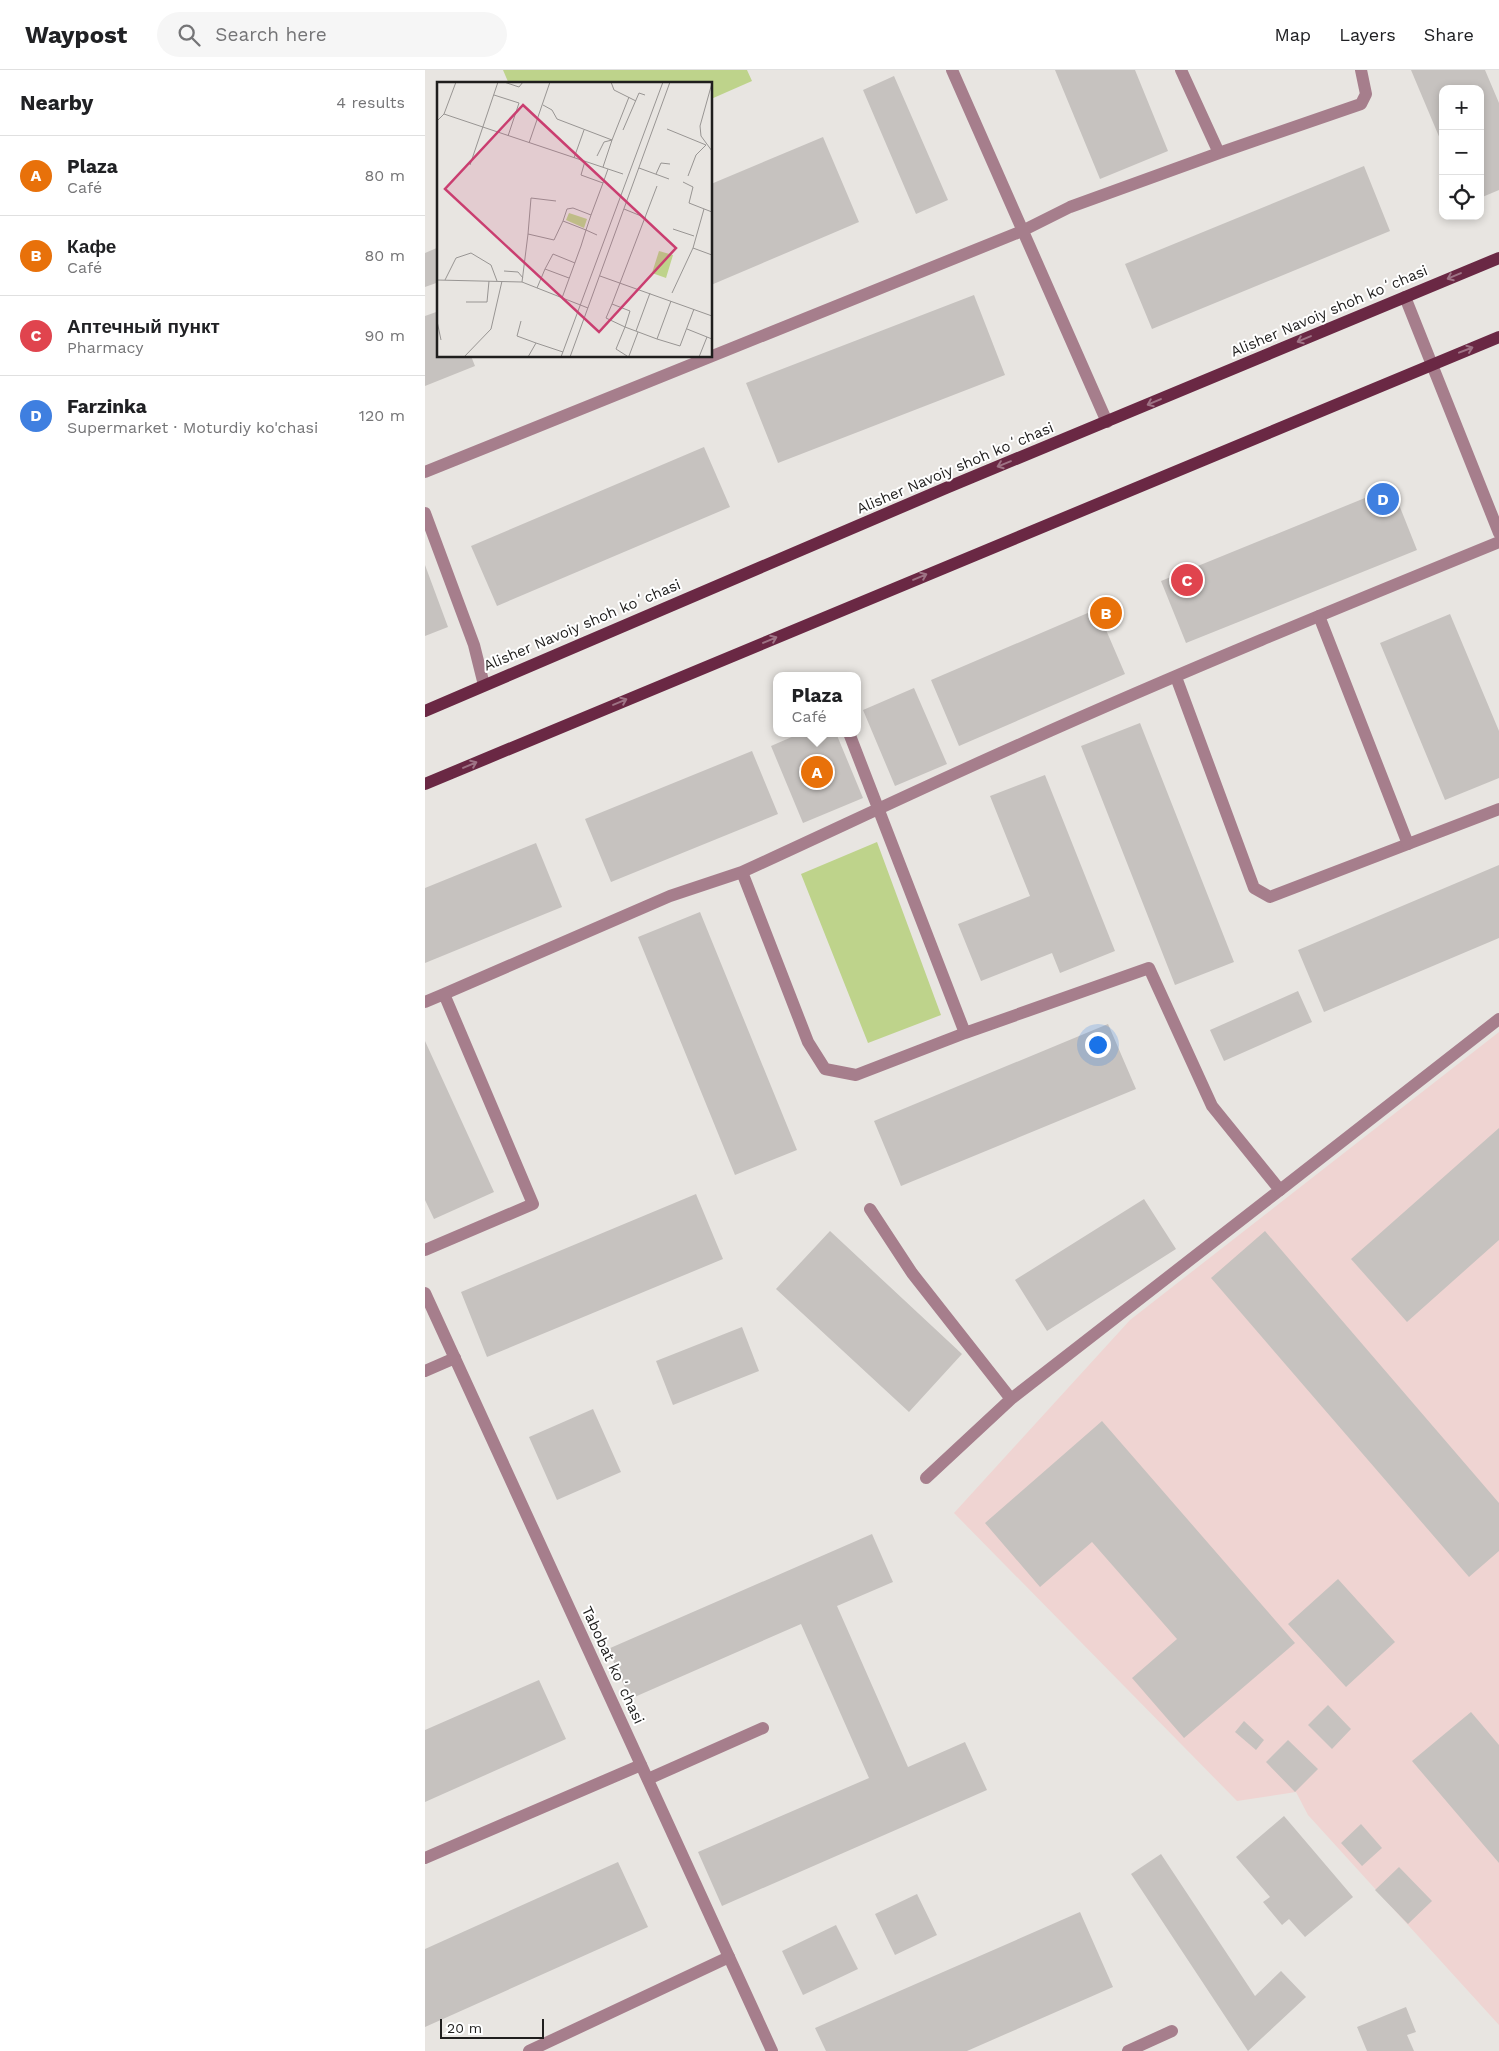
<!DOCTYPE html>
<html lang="en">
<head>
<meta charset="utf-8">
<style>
	:root { --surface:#fff; --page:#f6f6f6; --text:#202124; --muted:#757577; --line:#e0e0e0; --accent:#0f766e }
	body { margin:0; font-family:"Work Sans",sans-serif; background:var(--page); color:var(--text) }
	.controls { position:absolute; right:15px; top:15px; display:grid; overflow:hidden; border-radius:10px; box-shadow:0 2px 8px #0003 }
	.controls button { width:45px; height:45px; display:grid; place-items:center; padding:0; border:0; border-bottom:1px solid var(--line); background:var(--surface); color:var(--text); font:25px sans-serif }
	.scale { position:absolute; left:15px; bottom:12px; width:104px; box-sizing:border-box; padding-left:5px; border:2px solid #1f1e1d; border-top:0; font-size:14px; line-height:18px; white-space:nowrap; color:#1f1e1d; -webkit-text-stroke:4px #fff; paint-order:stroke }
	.you { position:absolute; left:672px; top:974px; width:18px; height:18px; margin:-12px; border:4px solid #fff; border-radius:50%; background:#1a73e8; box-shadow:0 0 0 8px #1a73e833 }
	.badge { display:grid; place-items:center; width:32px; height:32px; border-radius:50%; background:var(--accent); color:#fff; font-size:16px; font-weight:700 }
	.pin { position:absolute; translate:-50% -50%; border:2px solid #fff; box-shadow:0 1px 5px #0006 }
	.popup { position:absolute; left:348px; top:602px; width:88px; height:65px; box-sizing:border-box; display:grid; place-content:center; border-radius:10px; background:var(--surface); filter:drop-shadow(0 1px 4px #0005); font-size:16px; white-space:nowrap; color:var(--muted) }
	.popup b { font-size:19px; color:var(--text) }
	.popup::after { content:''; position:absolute; left:50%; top:100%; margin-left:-10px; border:10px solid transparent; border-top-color:var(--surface) }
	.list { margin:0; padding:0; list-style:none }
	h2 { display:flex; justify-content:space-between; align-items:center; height:65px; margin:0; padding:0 20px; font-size:21px }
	h2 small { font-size:16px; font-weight:400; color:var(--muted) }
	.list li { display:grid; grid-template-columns:32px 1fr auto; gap:15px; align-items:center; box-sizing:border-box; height:80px; padding:0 20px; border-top:1px solid var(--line) }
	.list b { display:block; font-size:19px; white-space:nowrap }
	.list p { margin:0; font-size:16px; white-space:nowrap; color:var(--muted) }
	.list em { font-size:16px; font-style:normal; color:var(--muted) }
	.icon { flex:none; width:28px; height:28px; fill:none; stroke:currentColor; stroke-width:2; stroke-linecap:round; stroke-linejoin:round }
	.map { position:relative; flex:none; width:1074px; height:1981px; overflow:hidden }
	header { display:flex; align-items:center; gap:30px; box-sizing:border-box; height:70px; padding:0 25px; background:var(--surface); border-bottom:1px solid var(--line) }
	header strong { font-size:24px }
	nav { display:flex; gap:28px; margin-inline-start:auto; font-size:18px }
	.search { width:350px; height:45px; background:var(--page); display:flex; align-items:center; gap:12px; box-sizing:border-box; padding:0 18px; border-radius:28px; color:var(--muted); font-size:19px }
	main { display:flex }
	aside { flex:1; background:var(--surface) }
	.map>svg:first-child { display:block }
</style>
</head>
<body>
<header>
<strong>Waypost</strong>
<div class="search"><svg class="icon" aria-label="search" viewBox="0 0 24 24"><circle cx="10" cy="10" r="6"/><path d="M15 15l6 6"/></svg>Search here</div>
<nav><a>Map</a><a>Layers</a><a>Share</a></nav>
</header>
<main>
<aside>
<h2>Nearby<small>4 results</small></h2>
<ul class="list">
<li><span class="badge" style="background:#e8710a">A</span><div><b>Plaza</b><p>Café</p></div><em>80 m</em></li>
<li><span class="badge" style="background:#e8710a">B</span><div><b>Кафе</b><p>Café</p></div><em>80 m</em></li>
<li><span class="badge" style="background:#e0444e">C</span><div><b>Аптечный пункт</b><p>Pharmacy</p></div><em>90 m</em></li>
<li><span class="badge" style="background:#3f7fe0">D</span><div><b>Farzinka</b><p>Supermarket · Moturdiy ko'chasi</p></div><em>120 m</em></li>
</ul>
</aside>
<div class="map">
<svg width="1074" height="1981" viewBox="0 0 1074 1981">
	<rect width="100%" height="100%" fill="#e8e5e1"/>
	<path fill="#efd4d2" d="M1074,962V1955L883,1745L871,1722L812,1731L529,1443L705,1250Z"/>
	<path fill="#bed38b" d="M78,0H322L327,11L286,29V14H84Z
		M452,772L516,945L443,973L376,804Z"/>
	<path fill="#c6c2bf" d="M630,0H710L743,81L675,109Z
		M986,0H1060L1074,33V120L1055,128V19H1018V76Z
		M469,6L523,130L491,144L438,20Z
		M398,67L434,152L286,215V114Z
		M939,96L965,161L727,259L700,194Z
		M14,177V212L0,217V183Z
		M549,225L580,305L353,393L321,313Z
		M14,241V286H46L50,296L0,316V246Z
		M279,377L305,437L72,536L46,476Z
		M967,417L992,480L761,573L736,511Z
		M0,495L23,557L0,566Z
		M672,539L700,604L534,676L506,610Z
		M1025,544L1074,661V708L1020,730L955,573Z
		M489,618L522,694L470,716L438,640Z
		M715,653L809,892L750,915L656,676Z
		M376,663H411L438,728L378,753L346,676Z
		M327,681L353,744L186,812L160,749Z
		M620,705L690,881L635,903L627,883L556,911L533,854L605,826L565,726Z
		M111,773L137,837L0,893V818Z
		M1074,795V868L899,942L873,880Z
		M275,842L372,1080L310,1105L213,867Z
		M873,921L887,952L799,991L785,960Z
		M683,954L711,1019L476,1116L449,1051Z
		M0,971L69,1122L9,1149L0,1130Z
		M1074,1058V1170L982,1252L926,1189Z
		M271,1124L298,1189L62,1287L36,1222Z
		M719,1129L751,1179L622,1261L590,1210Z
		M405,1161L537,1284L484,1342L351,1219Z
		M840,1161L1074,1433V1481L1044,1507L786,1208Z
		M317,1257L334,1301L248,1335L231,1291Z
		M168,1339L196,1402L132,1430L104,1367Z
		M677,1351L870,1573L759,1668L707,1608L752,1569L667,1472L615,1517L560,1453Z
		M447,1464L468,1512L412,1536L483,1697L540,1672L562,1720L297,1836L273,1782L444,1708L376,1554L205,1629L183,1579Z
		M913,1509L970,1572L921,1617L863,1554Z
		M114,1610L141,1669L0,1732V1660Z
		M903,1635L926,1659L907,1679L883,1655Z
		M1046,1642L1074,1675V1793L987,1691Z
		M819,1651L839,1670L831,1680L810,1662Z
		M863,1670L893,1699L870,1722L841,1692Z
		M859,1746L928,1827L880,1867L864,1849L857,1855L838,1832L845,1827L811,1787Z
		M936,1754L957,1778L937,1796L916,1773Z
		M736,1784L830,1926L856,1901L881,1927L823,1981L706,1804Z
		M193,1792L223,1857L0,1957V1879Z
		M974,1797L1007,1831L983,1854L950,1820Z
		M492,1824L512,1865L470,1885L450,1844Z
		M655,1842L688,1917L542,1981H401L390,1958Z
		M411,1855L433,1899L378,1925L357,1881Z
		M981,1937L991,1962L982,1965L989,1981H942L932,1957Z"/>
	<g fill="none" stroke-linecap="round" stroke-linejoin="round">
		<path stroke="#a67e8c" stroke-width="12" d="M527,0L682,352
			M794,83L936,34L941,24L936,0
			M0,402L597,161L645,137L794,83L756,0
			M751,607L829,818L845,827L983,774
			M424,663L540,963L431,1005L400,999L383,972L317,802C411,759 505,714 600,672C756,602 915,537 1074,472
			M19,924L245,826L317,802
			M0,932L19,924L108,1134L0,1180
			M445,1139L487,1203L586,1329L855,1120L787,1036L724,898L540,963
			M0,1301L30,1288
			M501,1408L586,1329
			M223,1709L338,1658
			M0,1788L216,1695
			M104,1981L304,1887"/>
		<path stroke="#a67e8c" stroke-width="12" d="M980,227L1074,463
			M0,443L49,575L59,615
			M894,546L983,774L1074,739
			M855,1120L1074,949
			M0,1223L347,1981
			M703,1981L747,1961"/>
		<path stroke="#6a2844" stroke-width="12" d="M0,641L521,418L1074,188
			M0,714L1074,267"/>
	</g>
	<defs><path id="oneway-shaft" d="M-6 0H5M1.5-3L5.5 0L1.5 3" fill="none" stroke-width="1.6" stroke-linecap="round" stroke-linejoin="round" transform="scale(1.25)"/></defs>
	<g stroke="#9e7385">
		<use href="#oneway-shaft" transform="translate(1029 206) rotate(157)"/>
		<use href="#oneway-shaft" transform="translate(879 269) rotate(157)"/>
		<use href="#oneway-shaft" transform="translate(1041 280) rotate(-21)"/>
		<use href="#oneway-shaft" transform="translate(729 332) rotate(157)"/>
		<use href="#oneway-shaft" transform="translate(579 394) rotate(158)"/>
		<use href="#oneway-shaft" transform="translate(495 507) rotate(-23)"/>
		<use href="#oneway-shaft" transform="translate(345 570) rotate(-23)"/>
		<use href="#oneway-shaft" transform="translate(195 632) rotate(-23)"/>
		<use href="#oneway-shaft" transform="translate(45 695) rotate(-23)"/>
	</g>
	<g text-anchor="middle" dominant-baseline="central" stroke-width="4" stroke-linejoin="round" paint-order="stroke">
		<g font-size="15" fill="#1f1e1d" stroke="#fff">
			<text transform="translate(904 241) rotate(-23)">Alisher Navoiy shoh koʻchasi</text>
			<text transform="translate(530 398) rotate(-23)">Alisher Navoiy shoh koʻchasi</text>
			<text transform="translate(157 555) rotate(-23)">Alisher Navoiy shoh koʻchasi</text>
			<text transform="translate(188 1595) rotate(65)">Tabobat koʻchasi</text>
		</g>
	</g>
	<g transform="translate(12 12)">
		<rect width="275" height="275" fill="#e8e5e1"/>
		<path d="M132,131L150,137L147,146L129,138ZM222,169L236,173L229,196L215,191Z" fill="#bed38b"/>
		<path fill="none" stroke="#989593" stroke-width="1" d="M67,0L82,5L86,0M174,0L177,8L199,19M275,1L263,44L264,54L275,69M57,13L82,21L71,54M106,23L115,28L120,37L175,58L166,85M7,32L186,92M0,39L7,32L19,0M230,47L269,63L259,73L251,94M186,48L202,11L208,13M92,61L113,0M160,74L167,60L175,58L192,15M137,76L147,48M148,79L144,93L166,101L171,87M33,83L61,0M202,86L232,97M219,92L224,81L233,82M246,100L256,105L252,121L275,130M220,104L175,222L193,229L188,245L220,257L234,219M119,119L94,116L91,152L117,158L126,139M187,127L209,136M154,133L166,101M236,147L257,154M256,166L275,173M108,187L116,172L138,181M67,189L81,190L86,196M163,194L275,234M0,198L85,200L151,226M8,198L19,176L34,171L54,183L60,199M85,200L91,152M100,206L108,187L132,196M235,211L256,166L267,127M125,216L144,164L149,148L154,133L136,126L130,127L126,139L149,148L160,153M29,220H50L52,199M175,222L169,236L188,245L179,267L190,274M0,239L4,258M84,239L80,254L99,261M250,247L275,257M199,249L213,211M220,257L243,264L257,227M192,274L201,250M27,275L54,247L65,199M91,275L99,261L126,270M124,275L226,0M133,275L233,0M262,275L270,255"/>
		<path fill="#ca3e70" fill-opacity="0.15" stroke="#ca3e70" stroke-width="2.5" d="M86,23L239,166L162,250L8,107Z"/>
		<rect width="275" height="275" fill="none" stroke="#1f1e1d" stroke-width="2.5"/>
	</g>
</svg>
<div class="controls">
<button>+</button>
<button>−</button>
<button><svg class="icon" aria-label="locate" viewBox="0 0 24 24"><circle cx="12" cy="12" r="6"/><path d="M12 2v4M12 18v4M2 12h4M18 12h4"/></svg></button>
</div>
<div class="scale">20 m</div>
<div class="you"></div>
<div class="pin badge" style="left:392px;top:702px;background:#e8710a">A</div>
<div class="popup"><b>Plaza</b>Café</div>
<div class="pin badge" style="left:681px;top:543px;background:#e8710a">B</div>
<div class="pin badge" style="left:762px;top:510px;background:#e0444e">C</div>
<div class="pin badge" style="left:958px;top:429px;background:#3f7fe0">D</div>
</div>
</main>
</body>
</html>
